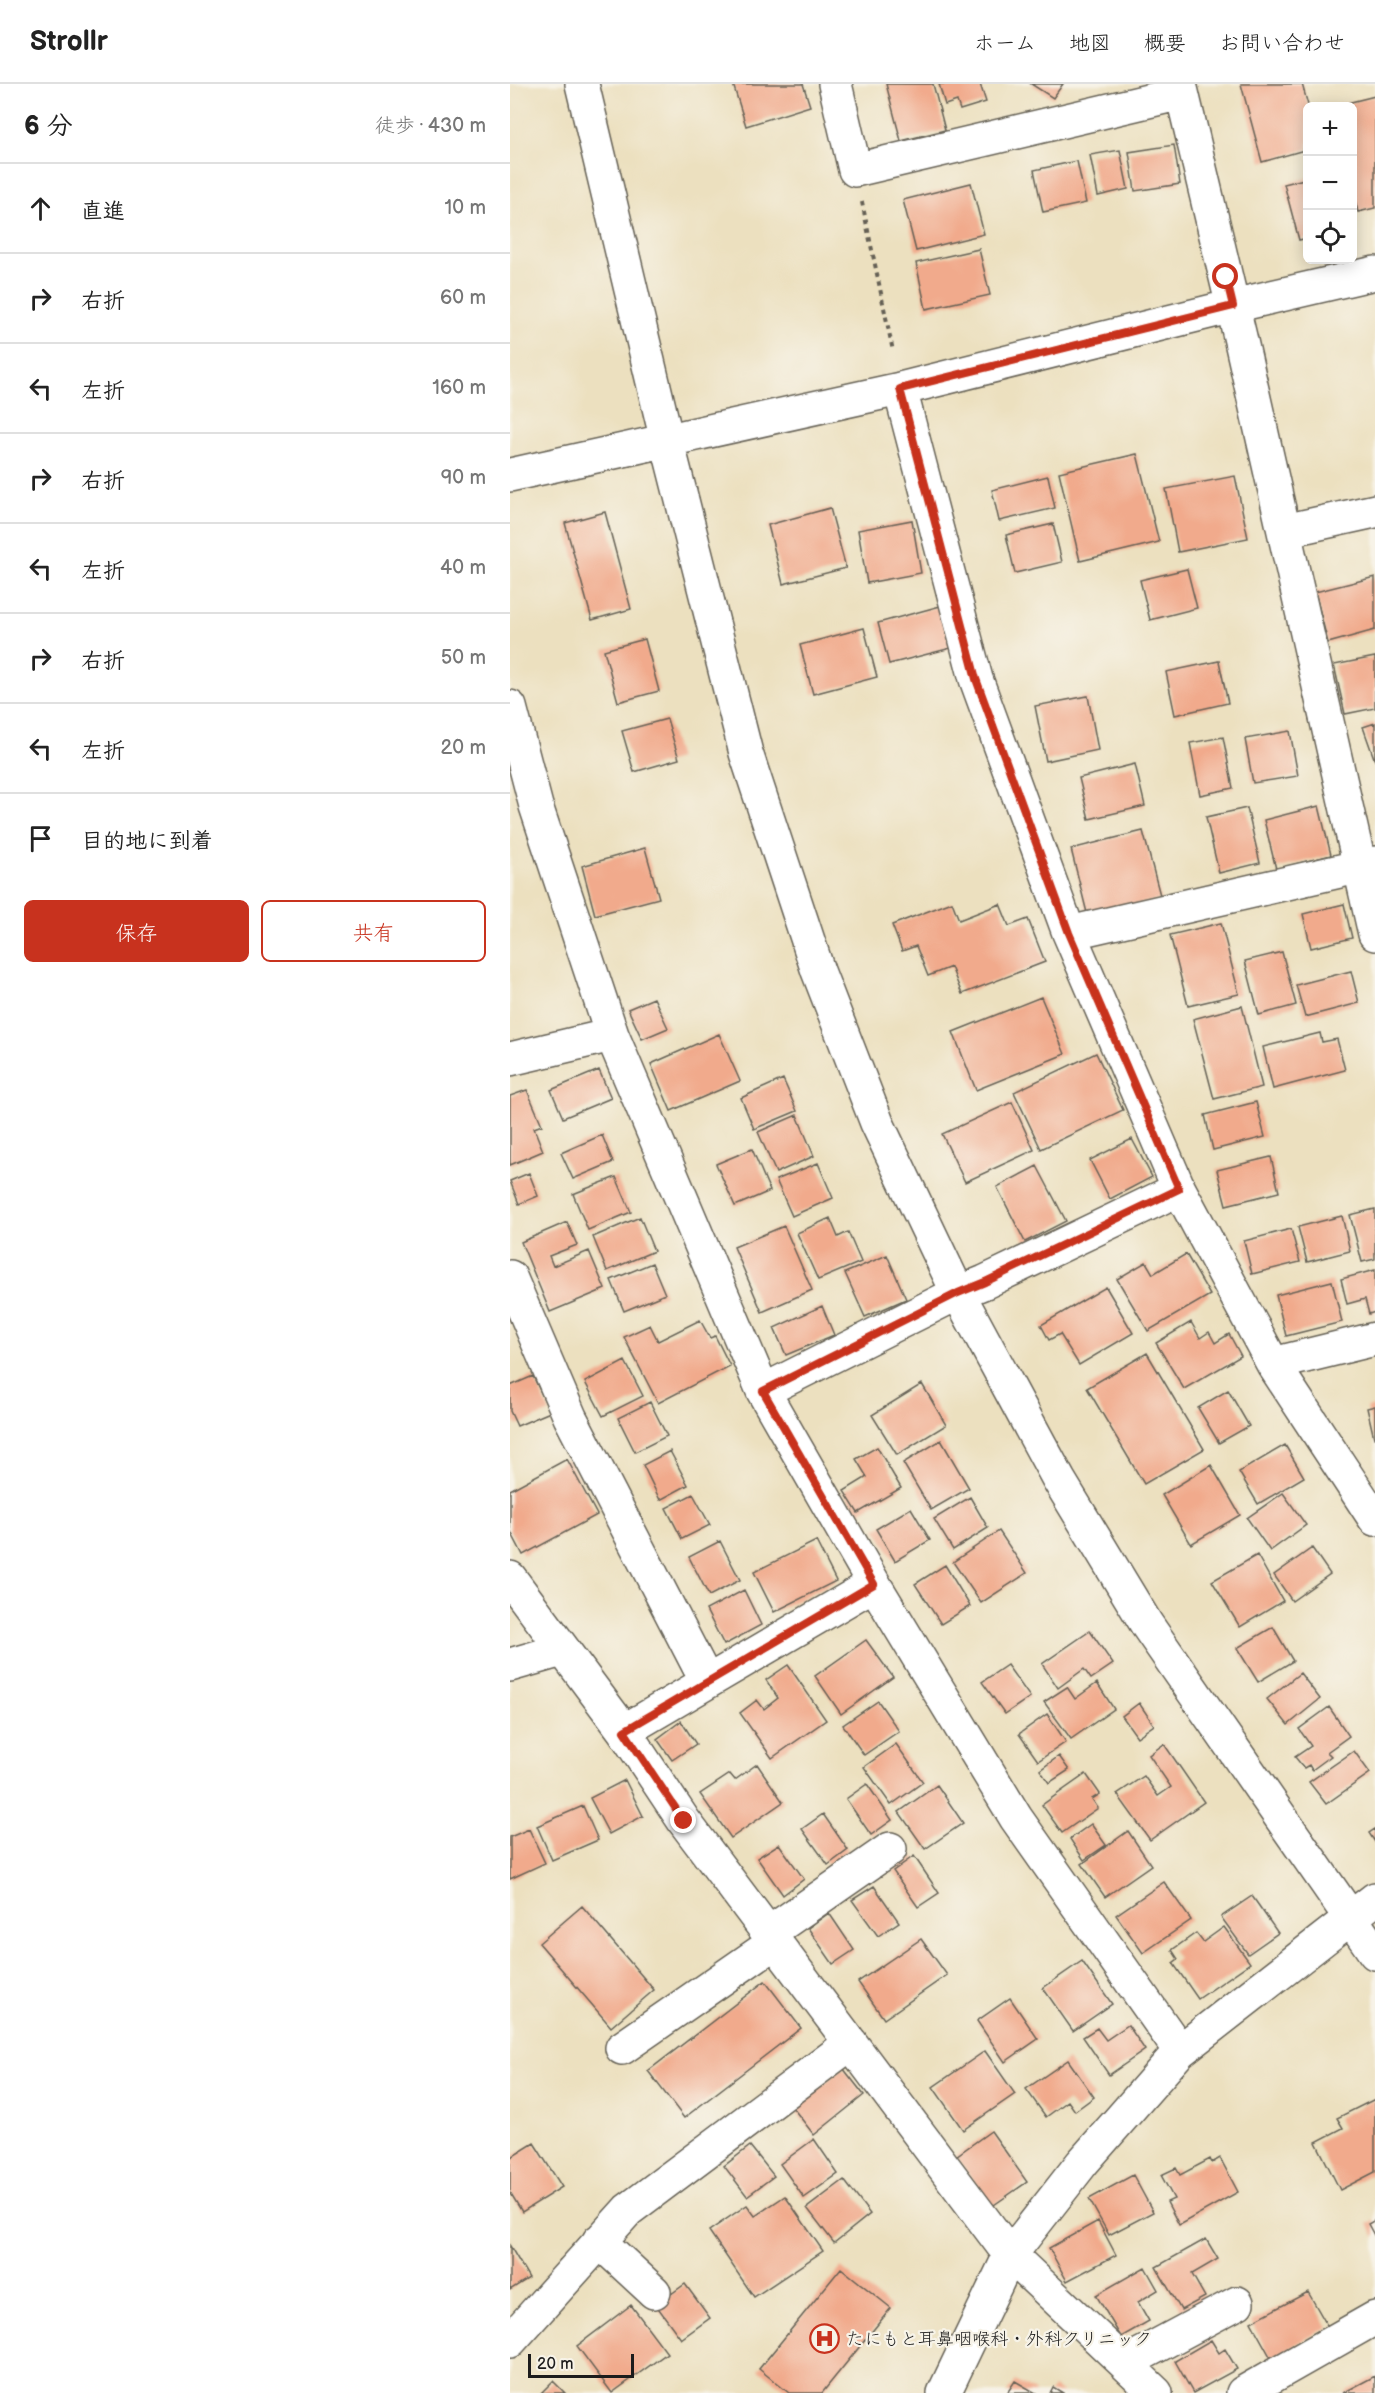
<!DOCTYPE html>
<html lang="ja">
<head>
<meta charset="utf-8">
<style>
	:root { --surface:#fff; --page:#f6f6f6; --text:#222; --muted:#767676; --line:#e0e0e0; --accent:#c8321e }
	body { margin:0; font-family:"Balsamiq Sans","Klee One",sans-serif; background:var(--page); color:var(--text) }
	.controls { position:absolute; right:18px; top:18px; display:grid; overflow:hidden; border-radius:9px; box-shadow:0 3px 15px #0003 }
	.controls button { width:54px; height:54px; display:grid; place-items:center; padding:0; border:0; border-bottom:2px solid var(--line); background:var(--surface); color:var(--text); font:30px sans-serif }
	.scale { position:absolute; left:18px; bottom:15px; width:106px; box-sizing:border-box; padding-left:6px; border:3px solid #1c1c1c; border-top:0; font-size:16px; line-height:21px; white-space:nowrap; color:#1c1c1c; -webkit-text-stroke:4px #f7f3e8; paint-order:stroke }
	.stop { position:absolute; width:18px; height:18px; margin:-14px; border:4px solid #c8321e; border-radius:50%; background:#fff }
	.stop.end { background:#c8321e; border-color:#fff; box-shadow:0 2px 6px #0008 }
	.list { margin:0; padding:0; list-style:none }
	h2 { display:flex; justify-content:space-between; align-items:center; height:78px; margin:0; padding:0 24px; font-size:26px }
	h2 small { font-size:20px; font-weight:400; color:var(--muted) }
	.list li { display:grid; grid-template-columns:39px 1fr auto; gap:18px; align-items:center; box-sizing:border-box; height:90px; padding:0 24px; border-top:2px solid var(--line) }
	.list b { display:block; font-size:22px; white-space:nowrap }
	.list em { font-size:20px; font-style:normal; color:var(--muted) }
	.actions { display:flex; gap:12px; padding:18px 24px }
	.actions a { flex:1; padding:14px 0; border:2px solid var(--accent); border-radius:9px; text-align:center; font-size:21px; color:var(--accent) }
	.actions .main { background:var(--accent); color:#fff }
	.icon { flex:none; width:33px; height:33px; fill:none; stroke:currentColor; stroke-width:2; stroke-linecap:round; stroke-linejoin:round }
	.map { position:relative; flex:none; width:865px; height:2309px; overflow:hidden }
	header { display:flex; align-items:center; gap:36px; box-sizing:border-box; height:84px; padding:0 30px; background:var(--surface); border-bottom:2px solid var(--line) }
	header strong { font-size:28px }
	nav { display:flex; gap:33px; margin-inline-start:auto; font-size:21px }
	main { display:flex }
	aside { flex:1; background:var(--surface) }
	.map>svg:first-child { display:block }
</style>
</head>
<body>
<header>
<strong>Strollr</strong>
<nav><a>ホーム</a><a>地図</a><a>概要</a><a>お問い合わせ</a></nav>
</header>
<main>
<aside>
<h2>6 分<small>徒歩 · 430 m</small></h2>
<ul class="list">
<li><svg class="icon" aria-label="ahead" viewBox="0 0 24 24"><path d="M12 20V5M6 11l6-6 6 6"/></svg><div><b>直進</b></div><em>10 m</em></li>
<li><svg class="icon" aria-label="right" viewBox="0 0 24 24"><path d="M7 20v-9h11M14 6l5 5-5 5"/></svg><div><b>右折</b></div><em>60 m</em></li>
<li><svg class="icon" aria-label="left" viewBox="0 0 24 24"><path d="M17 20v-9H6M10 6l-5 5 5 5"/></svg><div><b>左折</b></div><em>160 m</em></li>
<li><svg class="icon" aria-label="right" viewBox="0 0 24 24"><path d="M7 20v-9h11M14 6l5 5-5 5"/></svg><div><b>右折</b></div><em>90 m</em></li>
<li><svg class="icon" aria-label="left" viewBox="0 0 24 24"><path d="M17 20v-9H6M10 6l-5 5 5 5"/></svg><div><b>左折</b></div><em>40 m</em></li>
<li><svg class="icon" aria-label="right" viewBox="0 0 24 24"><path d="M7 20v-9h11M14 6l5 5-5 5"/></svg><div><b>右折</b></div><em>50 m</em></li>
<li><svg class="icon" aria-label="left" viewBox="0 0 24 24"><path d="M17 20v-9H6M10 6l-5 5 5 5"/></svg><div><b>左折</b></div><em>20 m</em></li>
<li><svg class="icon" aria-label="arrive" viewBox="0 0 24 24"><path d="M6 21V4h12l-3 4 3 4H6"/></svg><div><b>目的地に到着</b></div></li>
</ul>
<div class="actions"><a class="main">保存</a><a>共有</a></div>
</aside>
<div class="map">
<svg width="865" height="2309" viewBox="0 0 865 2309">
	<rect width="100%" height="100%" fill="#f7f3e8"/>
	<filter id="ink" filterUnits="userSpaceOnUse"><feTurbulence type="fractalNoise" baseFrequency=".0167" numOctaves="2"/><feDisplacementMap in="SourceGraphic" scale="12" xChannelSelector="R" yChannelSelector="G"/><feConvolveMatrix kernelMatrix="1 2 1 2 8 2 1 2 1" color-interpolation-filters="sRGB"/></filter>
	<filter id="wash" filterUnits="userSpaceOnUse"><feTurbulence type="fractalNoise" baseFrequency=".008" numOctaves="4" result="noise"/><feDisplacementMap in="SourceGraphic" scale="24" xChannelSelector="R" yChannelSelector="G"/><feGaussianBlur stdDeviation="1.35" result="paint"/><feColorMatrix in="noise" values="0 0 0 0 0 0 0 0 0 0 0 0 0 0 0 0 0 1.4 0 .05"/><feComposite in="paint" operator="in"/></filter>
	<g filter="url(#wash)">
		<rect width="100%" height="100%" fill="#ece0bf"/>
		<g id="blocks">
			<path fill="#f1aa8c" d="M223,0H293L300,22L236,42Z
				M376,0H423L435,46L391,57Z
				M429,0H470L476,18L450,26L447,17L435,21Z
				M521,0H553L543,14Z
				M731,0H792L798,21V65L752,78Z
				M865,12V124L848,128L842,105V22H825Z
				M664,61L670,100L625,107L619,68Z
				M610,66L618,105L588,112L580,71Z
				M567,77L576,119L533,128L524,86Z
				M798,94V154L789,156L774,100Z
				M461,99L474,150L406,167L393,116Z
				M469,165L480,211L416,225L406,179Z
				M627,370L649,458L570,477L549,388Z
				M538,392L545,424L489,437L482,406Z
				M725,392L738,454L668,468L656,405Z
				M320,424L336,484L273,500L258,441Z
				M95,428L121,525L82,536L55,439Z
				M402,436L411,489L357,499L348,446Z
				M543,440L552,478L505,489L496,451Z
				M677,485L687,524L640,536L630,496Z
				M865,493V546L818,559L805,508Z
				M434,521L445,563L379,580L368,539Z
				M354,544L367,593L303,610L290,561Z
				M135,555L149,607L108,618L94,566Z
				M865,573V624L835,630L824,581Z
				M709,577L718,619L665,631L656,588Z
				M578,612L588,666L536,677L525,622Z
				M157,635L169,675L124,688L112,647Z
				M865,639V677L853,643Z
				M780,647L788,692L743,699L735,655Z
				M713,653L723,704L690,711L680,659Z
				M625,680L635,722L579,735L569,694Z
				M809,722L821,771L766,785L754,736Z
				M737,724L750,779L709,789L696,733Z
				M633,747L651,815L578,833L561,765Z
				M135,764L149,814L85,831L72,782Z
				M442,818L449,836L490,820L499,842L518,835L535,878L452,910L441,883L418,892L406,862L392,867L382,841Z
				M834,820L842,854L801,864L793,830Z
				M711,839L729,910L678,922L660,851Z
				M772,868L786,921L749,931L735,877Z
				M841,887L849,919L795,933L786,901Z
				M531,913L555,970L466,1006L443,948Z
				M144,914L158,944L132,955L118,925Z
				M732,922L752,1003L704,1015L683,935Z
				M810,949L812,958L827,955L835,986L763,1005L753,963Z
				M209,950L230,997L161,1027L141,980Z
				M586,969L613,1026L531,1065L504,1008Z
				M89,986L101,1014L53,1034L41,1006Z
				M273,995L287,1027L244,1045L231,1014Z
				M17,1006L32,1041L24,1044L33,1067L0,1081V1012Z
				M502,1018L524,1066L455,1098L432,1050Z
				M746,1018L755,1053L703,1066L695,1031Z
				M287,1031L304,1072L266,1089L248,1048Z
				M92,1051L103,1078L63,1095L51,1069Z
				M622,1055L642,1093L600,1115L580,1076Z
				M242,1065L260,1107L225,1122L206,1080Z
				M761,1073L769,1108L716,1121L707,1086Z
				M308,1079L323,1114L282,1132L266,1096Z
				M527,1082L556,1137L515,1158L487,1103Z
				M19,1089L28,1112L9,1120L0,1097Z
				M106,1093L121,1128L78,1146L63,1110Z
				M865,1125V1175L852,1178L840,1131Z
				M832,1132L840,1167L797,1178L788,1143Z
				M130,1133L144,1167L97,1187L83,1153Z
				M320,1134L328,1153L338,1148L351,1178L308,1196L287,1149Z
				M57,1138L67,1161L39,1172L43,1182L79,1167L95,1205L40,1228L11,1158Z
				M274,1142L302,1206L252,1228L224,1163Z
				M781,1145L790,1178L742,1190L734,1157Z
				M676,1170L700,1211L638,1247L607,1195L636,1178L643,1190Z
				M377,1171L396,1215L355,1233L335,1189Z
				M142,1179L155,1210L114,1227L101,1196Z
				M865,1186V1228L859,1230L855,1215L837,1220L831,1195Z
				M822,1197L832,1238L776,1252L766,1211Z
				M596,1203L623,1249L569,1281L550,1250L539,1256L531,1241Z
				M312,1222L324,1251L276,1271L264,1244Z
				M190,1236L200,1254L205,1252L220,1282L148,1319L114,1253L140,1241L148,1257Z
				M681,1238L690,1254L699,1248L705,1259L719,1250L731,1272L674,1305L646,1259Z
				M637,1269L694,1365L634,1400L577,1304Z
				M115,1277L133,1312L93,1332L75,1298Z
				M23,1292L40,1328L7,1342L0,1327V1302Z
				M412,1300L436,1341L387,1371L362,1331Z
				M718,1306L739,1342L709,1359L688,1324Z
				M140,1318L157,1352L125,1368L108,1334Z
				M865,1322V1354H864L857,1324Z
				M431,1356L459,1404L421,1426L393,1379Z
				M775,1361L794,1393L748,1420L729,1388Z
				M367,1363L391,1404L348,1429L334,1407L357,1393L346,1375Z
				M160,1367L178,1401L150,1416L133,1381Z
				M57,1375L87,1431L13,1471L0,1446V1406Z
				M701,1381L730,1431L681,1460L652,1411Z
				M773,1409L796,1441L760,1467L737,1434Z
				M183,1410L200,1441L172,1455L156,1424Z
				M460,1413L478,1444L443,1466L424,1435Z
				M401,1424L420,1456L385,1477L366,1445Z
				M489,1447L517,1489L471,1519L443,1478Z
				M210,1457L230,1496L199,1512L179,1473Z
				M306,1457L326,1497L264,1528L244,1488Z
				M802,1464L820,1490L782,1517L764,1491Z
				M747,1471L773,1517L730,1543L702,1497Z
				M435,1481L460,1522L431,1540L405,1500Z
				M234,1506L251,1541L214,1561L196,1526Z
				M763,1543L783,1577L748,1598L727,1564Z
				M580,1547L603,1580L581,1595L574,1585L548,1604L532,1580Z
				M356,1556L383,1593L331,1630L305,1592Z
				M278,1581L316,1636L262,1674L230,1629L247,1616L254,1625L268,1614L256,1596Z
				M497,1581L520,1613L495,1630L472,1598Z
				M790,1589L810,1615L778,1641L757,1615Z
				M587,1599L604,1625L561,1655L534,1618L557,1603L565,1615Z
				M368,1617L389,1647L354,1671L333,1641Z
				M629,1619L644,1641L627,1653L612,1632Z
				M819,1623L839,1652L817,1668L821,1672L802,1686L799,1681L794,1684L785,1673L801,1662L789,1645Z
				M537,1630L556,1658L528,1677L509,1650Z
				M171,1637L186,1660L162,1676L147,1655Z
				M386,1660L413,1698L381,1721L354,1683Z
				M654,1660L694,1718L640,1756L607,1710L634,1692L648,1712L661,1703L639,1671Z
				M844,1667L860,1689L816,1720L799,1698Z
				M549,1672L559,1686L539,1699L530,1686Z
				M247,1680L273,1718L221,1754L190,1710L220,1690L225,1696Z
				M576,1690L590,1710L582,1715L588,1724L552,1749L532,1721Z
				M115,1696L133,1732L99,1750L80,1714Z
				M357,1700L382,1736L361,1751L336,1715Z
				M427,1701L453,1739L415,1765L389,1728Z
				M73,1722L88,1756L42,1776L27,1742Z
				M313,1730L338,1766L318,1781L292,1745Z
				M581,1740L596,1761L574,1776L560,1755Z
				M19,1745L35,1779L0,1795V1753Z
				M865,1745V1758L859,1749Z
				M618,1747L641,1781L595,1813L572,1780Z
				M269,1760L294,1795L273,1811L247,1774Z
				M404,1772L429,1809L408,1823L383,1787Z
				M654,1798L681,1836L633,1869L606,1831Z
				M364,1802L389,1838L368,1852L342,1816Z
				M742,1812L768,1849L738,1870L711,1833Z
				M72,1822L144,1906L101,1943L29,1859Z
				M319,1829L344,1866L323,1880L298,1844Z
				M714,1843L740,1879L688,1915L663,1879L668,1875L662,1866L686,1849L693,1858Z
				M411,1855L437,1891L374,1935L348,1898Z
				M572,1877L602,1920L563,1947L533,1904Z
				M255,1897L291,1944L174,2034L138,1987Z
				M500,1914L528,1955L495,1978L467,1937Z
				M618,1941L635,1966L599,1991L573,1953L587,1944L596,1956Z
				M475,1967L505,2010L453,2046L423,2003Z
				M558,1976L584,2013L565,2027L558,2017L536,2033L516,2005Z
				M333,1984L354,2011L304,2051L283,2024Z
				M865,2015V2088L830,2106L806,2058L833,2044L827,2034Z
				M481,2047L517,2098L481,2123L446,2072Z
				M304,2055L328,2090L294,2114L270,2080Z
				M24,2059L52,2103L12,2128L0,2108V2074Z
				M240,2062L264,2092L237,2112L214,2082Z
				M710,2074L728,2108L669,2141L657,2118L664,2115L651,2091L666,2084L670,2091L700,2075L702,2079Z
				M623,2091L643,2128L599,2151L579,2115Z
				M334,2096L360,2130L324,2159L297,2124Z
				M275,2112L313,2167L244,2213L199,2147L237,2121L245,2132Z
				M865,2136V2153L858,2140Z
				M588,2137L606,2171L557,2197L539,2164Z
				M696,2155L708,2175L682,2190L695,2213L671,2226L646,2183Z
				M0,2162L19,2194L0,2206Z
				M635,2183L648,2206L628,2218L639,2237L611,2253L586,2211Z
				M331,2184L381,2224L312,2309H279L249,2285Z
				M175,2200L200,2234L171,2255L146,2221Z
				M798,2208L818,2243L761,2274L741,2238Z
				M121,2221L157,2269L102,2309L67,2262Z
				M701,2256L709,2269L715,2265L727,2285L683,2309L665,2277Z
				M865,2292V2309H833Z
				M43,2297L55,2309H31Z
				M505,2297L526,2309H497Z
				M543,2303L553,2309H540Z"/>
		</g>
	</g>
	<g filter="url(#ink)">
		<use href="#blocks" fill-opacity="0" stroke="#656155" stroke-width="1.5"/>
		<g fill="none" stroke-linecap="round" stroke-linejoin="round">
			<defs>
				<path id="minor" d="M72,0L157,357L236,669L308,887L367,1039L448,1209L549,1396L637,1541L865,1869
					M325,0L345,86L672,9
					M670,0L731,257L865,850
					M390,305L466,595L559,849L669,1105L763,1280L865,1435
					M0,391L390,305L723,222L865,189
					M774,447L865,427
					M0,623L26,722L102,951L253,1307L364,1500L506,1734L670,1967
					M559,849L865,779
					M0,975L102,951
					M0,1193L60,1333L197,1598
					M763,1280L865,1255
					M253,1307L448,1209L475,1198L669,1105
					M0,1494L114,1647L174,1737L500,2171L646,2309
					M0,1581L52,1566
					M114,1647L364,1500
					M259,1849L380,1765
					M112,1964L265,1858
					M89,2157L144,2208
					M0,2257L118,2126L341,1959
					M615,2279L727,2219
					M434,2309L500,2171L572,2079L670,1967L865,1815
					M733,2309L865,2234"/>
			</defs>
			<use href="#minor" stroke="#656155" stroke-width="36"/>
			<path stroke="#656155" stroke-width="4" stroke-dasharray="4.5 4.5" stroke-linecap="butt" d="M352,118L383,267"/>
			<use href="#minor" stroke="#fff" stroke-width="33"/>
		</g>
	</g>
	<g fill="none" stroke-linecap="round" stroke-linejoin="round" filter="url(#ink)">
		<path stroke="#c8321e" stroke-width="8" d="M174,1737L114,1647L364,1500L253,1307L448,1209L475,1198L669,1105L559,849L466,595L390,305L723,222L716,193"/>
	</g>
	<defs>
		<symbol id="hospital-ring" viewBox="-11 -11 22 22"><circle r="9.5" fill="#f7f3e8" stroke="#c8321e" stroke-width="1.5"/><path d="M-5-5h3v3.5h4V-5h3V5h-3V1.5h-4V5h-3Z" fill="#c8321e"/></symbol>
	</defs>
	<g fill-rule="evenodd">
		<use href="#hospital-ring" x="298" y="2238" width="33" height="33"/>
	</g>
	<g text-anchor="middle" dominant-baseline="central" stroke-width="4.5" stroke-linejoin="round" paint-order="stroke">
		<g font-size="18" fill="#1c1c1c" stroke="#f7f3e8" text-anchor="start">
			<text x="336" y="2255">たにもと耳鼻咽喉科・外科クリニック</text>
		</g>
	</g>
</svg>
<div class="controls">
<button>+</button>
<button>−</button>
<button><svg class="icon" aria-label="locate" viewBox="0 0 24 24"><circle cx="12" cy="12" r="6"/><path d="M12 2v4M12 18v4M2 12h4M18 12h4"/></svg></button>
</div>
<div class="scale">20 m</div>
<div class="stop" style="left:716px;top:193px"></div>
<div class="stop end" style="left:174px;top:1737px"></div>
</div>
</main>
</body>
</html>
